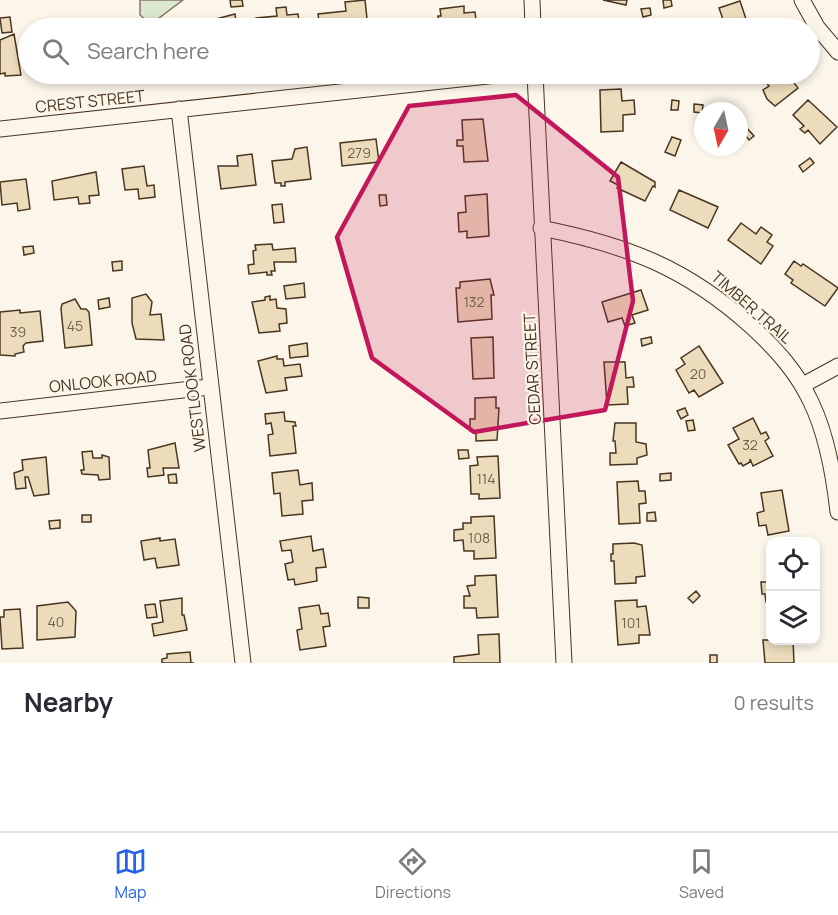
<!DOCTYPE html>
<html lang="en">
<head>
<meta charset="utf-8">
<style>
	:root { --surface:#fff; --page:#f2f2f3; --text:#2b2b33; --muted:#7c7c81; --line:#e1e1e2; --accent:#2563eb }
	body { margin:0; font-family:Manrope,sans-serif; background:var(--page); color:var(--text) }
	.controls { position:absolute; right:18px; bottom:18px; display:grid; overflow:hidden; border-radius:12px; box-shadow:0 3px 9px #0003 }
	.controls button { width:54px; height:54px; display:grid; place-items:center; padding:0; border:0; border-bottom:2px solid var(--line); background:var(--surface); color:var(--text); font:30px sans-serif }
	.compass { position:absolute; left:694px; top:102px; width:54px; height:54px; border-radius:50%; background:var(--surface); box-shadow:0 3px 9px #0003; rotate:189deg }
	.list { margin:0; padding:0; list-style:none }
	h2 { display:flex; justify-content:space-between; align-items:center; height:78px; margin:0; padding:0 24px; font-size:26px }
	h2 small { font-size:20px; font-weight:400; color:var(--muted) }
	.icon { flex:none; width:33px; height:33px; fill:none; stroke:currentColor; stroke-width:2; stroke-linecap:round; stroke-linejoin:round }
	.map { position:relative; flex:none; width:838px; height:663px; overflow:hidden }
	.search { position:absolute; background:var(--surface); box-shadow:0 3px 9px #0003; left:18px; right:18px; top:18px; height:66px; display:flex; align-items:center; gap:15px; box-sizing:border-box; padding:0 21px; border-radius:33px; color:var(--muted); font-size:22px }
	.sheet { height:168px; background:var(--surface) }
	nav { display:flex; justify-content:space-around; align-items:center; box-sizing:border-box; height:84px; border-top:2px solid var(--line); background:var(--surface); font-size:16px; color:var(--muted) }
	nav a { display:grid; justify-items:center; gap:3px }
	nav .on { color:var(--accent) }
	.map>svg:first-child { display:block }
</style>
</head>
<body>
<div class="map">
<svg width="838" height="663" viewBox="0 0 838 663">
	<rect width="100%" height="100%" fill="#fbf6e9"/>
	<path fill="#dce7d0" stroke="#887966" stroke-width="1.5" d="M140,0H183L151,24L140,15Z"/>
	<path fill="#ecdcbc" stroke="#4a3520" stroke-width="1.5" d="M230,0H242L243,6L231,7Z
		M365,0L368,28H320L318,14L346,11L345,2Z
		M603,0H627L626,5Z
		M663,0H671L672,6L664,8Z
		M740,1L749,28H726L719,8Z
		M464,6V13L475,12L477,28H439L438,16H441L440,9Z
		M286,7L287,15L298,14L300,28H257L256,18L277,16L276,8Z
		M650,8L651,15L643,17L641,9Z
		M235,14L237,28H204L213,26L212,20Z
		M10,17L12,32L2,33L0,18Z
		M648,22L660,23L661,28H639V23Z
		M14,34L21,75L5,76V73L0,74V40Z
		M759,74H787L798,88L775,106L767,99L763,90L769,86Z
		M621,89L622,101L634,100L635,114L623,115V131L601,132L600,90Z
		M672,100L679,101L678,110H671Z
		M808,100L837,127L820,144L808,130L805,133L800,129L804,126L793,115Z
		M694,104L703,105L702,113L694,112Z
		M483,119L488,161L464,162L463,146H457V140H463L462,120Z
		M745,126L754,136L749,140L741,130Z
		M672,137L681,140L675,156L665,152Z
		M376,139L379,162L342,166L340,143Z
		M307,147L311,179L285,182V186H281V183H275L272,161L292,159L295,149Z
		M252,154L256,185L221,189L218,166H238L237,156Z
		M810,158L814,163L803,172L799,166Z
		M621,162L655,182V187L653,186L645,201L617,188L618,185L610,181Z
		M144,166L147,186L154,185L155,197L139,199L138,189L125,190L122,169Z
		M96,172L99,195L89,196L90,203L79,204L78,197L54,200L52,181Z
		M26,179L30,209L18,211L17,203L2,205L0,182Z
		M679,190L718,207L708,228L670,210Z
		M487,194L489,236L467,238V231L459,232L458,213L466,212L465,196Z
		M379,195H386L387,205L380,206Z
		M282,204L284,222L274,223L272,205Z
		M741,223L756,234L761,227L772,235L767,242L773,246L761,264L728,240Z
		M272,244L273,250L295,248L296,262H274L275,271H271L272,275H267V272L249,274L248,265L254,264L253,251L256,250L255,245Z
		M33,246L34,253L24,255L23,247Z
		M122,261V270L113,271L112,262Z
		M794,261L801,266L803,264L838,288L825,306L791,283L793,280L785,274Z
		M490,279L494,295H491L492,319L458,322L456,288H460V282Z
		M304,283L305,297L286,299L284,286Z
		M641,290L648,310L632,315L635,323L625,326L622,318L608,322L602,302Z
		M146,294L152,302L150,315L161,314L164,340L136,339L132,323V298Z
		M270,296V300L276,299L277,308L286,309L287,323L279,324L280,331L259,333L252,302L265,300V297Z
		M109,298L110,307L99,309L98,300Z
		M75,299L81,309H86L89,312L92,345L65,348L61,309L62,304Z
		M20,310V313L40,311L43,341L26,343L23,346L24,352L15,354V356L0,355V312Z
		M493,337L494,378L473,379L471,338Z
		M651,337L652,343L642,346L641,339Z
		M307,343L308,356L290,358L289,346Z
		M699,346L723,383L699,397L694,390L689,393L676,370L685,364L681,358Z
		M277,356V359H283L284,366L300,364L302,376L285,378L287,390L266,393L258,361Z
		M604,362H625L626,378L633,377L634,387H627L628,404L607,405Z
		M496,397V408H499L497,440L476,441V433L470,431V419H475V398Z
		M685,408L688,415L681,419L677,411Z
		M284,412L285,421L295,422L296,426H293L296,453L270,456L268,435L273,434L271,423L266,424L265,414Z
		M753,418L761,434L766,432L769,438L765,441L773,456L753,466L750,459V462L743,466L741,463L739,464L728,445L739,439L733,428Z
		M693,420L695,430L688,431L686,421Z
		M615,423H636V442L646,444L647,455L637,458V464L610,465V453H616L615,441H613Z
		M175,443L179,468H163L164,475L148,477L147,468H150L148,450Z
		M458,450H468L469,458L459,459Z
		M92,451L93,458H102V455L109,457L110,479L99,480L98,475L82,474L81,470H84L82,452Z
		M498,456L500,498L479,499V494H471L470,466L478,465L477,457Z
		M46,457L49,494L34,496L28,477H25L26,488L16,489L14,473L23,470L22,460Z
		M298,470L300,485L312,483L313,500L302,501L303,514L282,516L280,493L274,494L272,473Z
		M671,473V480L660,481V474Z
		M176,474L177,483H169L168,475Z
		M638,481L639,491H645L646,503L639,504L640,523L619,524L617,482Z
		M782,490L789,531L768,535L766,525L759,526L757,513L764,511L761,493Z
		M655,512L656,521H647V513Z
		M82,515H91V522H82Z
		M494,516L496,558L474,559V551H464L463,540L454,541V530L463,529V523H471V517Z
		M60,520V528L50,529L49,521Z
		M311,536L313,551L323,549L326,567L316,568L317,581L295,585L294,579L288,580L285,564L293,562L291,550L282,551L280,541Z
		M160,538V541L175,539L179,565L157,568L155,558L144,560L141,541Z
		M634,543L642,545L645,576L636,577V583L615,584L614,561H611V554H613V544Z
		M767,565H770V607L769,602H766L765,594H762L761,582H768Z
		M496,575L498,617L477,618L476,608H464V596H470L467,586L475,585V576Z
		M696,591L700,596L693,603L688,598Z
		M358,597L369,598V608H358Z
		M182,598V615H184L187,630L154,636L152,624L163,622L160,601Z
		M637,600V607L646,606L650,635H639V643L618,645L615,601Z
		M68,602L76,611L75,637L37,640V606Z
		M155,604L157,617L147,618L145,605Z
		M319,605L321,614L328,613L330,626L323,627L326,646L300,650L297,630L302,629L299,608Z
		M20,609L23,648L2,649L0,617H4V610Z
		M499,634L500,663H454V657L479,654L478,635Z
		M763,640H793L794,663H765Z
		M190,652L191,663H194H162V659L167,658V654Z
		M710,655H717V663H710Z"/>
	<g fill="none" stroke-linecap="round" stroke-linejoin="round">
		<defs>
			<path id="street" d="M532,0L533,28
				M802,0L817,27L838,52
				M535,74L564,663
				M179,109L243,663
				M0,129L506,74
				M541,228C627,245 687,268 752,327C776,349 797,372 811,402C827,435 834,476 838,512
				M803,385L838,366
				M0,411L209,387"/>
		</defs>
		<use href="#street" stroke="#4a3520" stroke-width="17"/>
		<use href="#street" stroke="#fbf6e9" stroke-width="15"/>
	</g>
	<path fill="#c2185b" fill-opacity="0.2" stroke="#c2185b" stroke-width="4.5" stroke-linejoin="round" d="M516,95L618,177L633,301L605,410L474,432L372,358L337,237L409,106Z"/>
	<g text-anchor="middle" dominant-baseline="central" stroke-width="4.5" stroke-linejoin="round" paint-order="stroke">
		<g font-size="14" fill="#725f47">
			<text x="359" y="152">279</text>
			<text x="474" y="301">132</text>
			<text x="75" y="325">45</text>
			<text x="18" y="331">39</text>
			<text x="698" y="373">20</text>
			<text x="750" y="444">32</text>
			<text x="486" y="478">114</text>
			<text x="479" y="537">108</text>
			<text x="56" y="621">40</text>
			<text x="631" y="622">101</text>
		</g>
		<g font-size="16" fill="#4a3520" stroke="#fbf6e9">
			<text transform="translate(90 101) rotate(-6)">CREST STREET</text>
			<text transform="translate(752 307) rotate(41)">TIMBER TRAIL</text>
			<text transform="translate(532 369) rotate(-93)">CEDAR STREET</text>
			<text transform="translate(103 381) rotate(-6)">ONLOOK ROAD</text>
			<text transform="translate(192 388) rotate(-97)">WESTLOOK ROAD</text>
		</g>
	</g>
</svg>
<div class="controls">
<button><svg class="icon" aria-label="locate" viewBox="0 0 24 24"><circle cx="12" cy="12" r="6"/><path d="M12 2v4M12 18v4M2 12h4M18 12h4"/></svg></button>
<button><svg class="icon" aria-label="layers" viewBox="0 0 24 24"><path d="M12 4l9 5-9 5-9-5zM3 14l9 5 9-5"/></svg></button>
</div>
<svg class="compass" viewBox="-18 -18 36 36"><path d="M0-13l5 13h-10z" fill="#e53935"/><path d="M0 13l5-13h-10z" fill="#7c7c81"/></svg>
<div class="search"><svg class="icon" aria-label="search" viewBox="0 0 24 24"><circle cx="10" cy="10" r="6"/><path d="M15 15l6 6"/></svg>Search here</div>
</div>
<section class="sheet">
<h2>Nearby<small>0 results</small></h2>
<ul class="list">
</ul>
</section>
<nav>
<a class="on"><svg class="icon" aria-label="map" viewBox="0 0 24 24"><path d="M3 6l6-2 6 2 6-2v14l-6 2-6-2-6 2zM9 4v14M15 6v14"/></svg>Map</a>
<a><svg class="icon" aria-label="directions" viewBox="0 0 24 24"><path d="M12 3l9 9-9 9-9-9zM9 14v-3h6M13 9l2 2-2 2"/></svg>Directions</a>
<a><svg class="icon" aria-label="saved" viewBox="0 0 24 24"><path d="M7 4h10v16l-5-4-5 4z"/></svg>Saved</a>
</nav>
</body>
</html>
